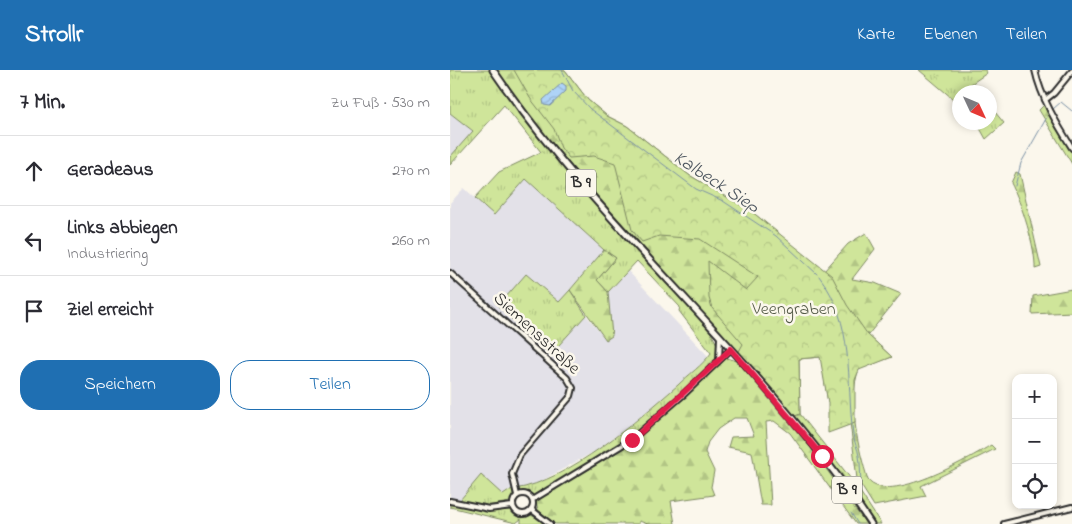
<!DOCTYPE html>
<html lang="de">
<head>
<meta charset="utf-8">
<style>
	:root { --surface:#fff; --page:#f7f7f7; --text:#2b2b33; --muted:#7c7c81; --line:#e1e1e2; --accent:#1f6fb2 }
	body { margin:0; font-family:"Indie Flower",sans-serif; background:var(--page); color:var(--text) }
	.controls { position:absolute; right:15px; bottom:15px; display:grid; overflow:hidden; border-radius:10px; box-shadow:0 2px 8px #0003 }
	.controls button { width:45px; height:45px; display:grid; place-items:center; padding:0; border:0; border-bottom:1px solid var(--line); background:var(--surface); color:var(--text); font:25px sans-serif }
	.compass { position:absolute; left:502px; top:15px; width:45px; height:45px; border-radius:50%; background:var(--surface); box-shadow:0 2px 8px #0003; rotate:134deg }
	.stop { position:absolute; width:15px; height:15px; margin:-11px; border:4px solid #e11d48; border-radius:50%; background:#fff }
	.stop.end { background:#e11d48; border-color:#fff; box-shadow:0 1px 5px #0008 }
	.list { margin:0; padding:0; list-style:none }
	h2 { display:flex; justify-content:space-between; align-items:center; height:65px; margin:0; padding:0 20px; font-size:21px }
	h2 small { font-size:16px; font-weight:400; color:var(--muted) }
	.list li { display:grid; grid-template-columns:32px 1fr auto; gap:15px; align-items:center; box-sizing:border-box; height:70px; padding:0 20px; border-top:1px solid var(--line) }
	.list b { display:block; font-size:19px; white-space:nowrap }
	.list p { margin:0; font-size:16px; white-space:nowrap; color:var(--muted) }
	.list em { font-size:16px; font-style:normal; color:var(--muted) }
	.actions { display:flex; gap:10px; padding:15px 20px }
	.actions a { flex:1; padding:11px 0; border:1px solid var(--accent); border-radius:20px; text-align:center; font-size:18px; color:var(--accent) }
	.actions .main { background:var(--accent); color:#fff }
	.icon { flex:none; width:28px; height:28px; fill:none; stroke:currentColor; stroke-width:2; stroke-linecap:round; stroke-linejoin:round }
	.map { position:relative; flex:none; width:622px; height:454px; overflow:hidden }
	header { display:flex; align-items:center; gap:30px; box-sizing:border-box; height:70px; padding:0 25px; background:var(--accent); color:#fff }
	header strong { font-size:24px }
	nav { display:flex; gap:28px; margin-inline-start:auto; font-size:18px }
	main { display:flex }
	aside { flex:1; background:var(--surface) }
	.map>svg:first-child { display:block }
</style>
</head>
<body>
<header>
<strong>Strollr</strong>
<nav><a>Karte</a><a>Ebenen</a><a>Teilen</a></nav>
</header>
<main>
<aside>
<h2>7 Min.<small>Zu Fuß · 530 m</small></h2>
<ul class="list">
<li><svg class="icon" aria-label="ahead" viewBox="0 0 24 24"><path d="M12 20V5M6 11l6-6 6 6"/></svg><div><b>Geradeaus</b></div><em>270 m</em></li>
<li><svg class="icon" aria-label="left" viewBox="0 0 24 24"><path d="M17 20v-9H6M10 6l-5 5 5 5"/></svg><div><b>Links abbiegen</b><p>Industriering</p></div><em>260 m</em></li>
<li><svg class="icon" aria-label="arrive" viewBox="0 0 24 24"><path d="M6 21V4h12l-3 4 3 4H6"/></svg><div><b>Ziel erreicht</b></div></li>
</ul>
<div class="actions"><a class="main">Speichern</a><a>Teilen</a></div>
</aside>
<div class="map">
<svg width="622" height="454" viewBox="0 0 622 454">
	<defs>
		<pattern id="grass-tufts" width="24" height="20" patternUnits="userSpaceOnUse" patternTransform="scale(1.25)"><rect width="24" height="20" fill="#cfe59a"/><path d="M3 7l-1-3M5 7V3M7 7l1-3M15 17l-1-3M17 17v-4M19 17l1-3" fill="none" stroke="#b2c585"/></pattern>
		<pattern id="forest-firs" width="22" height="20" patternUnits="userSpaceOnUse" patternTransform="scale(1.25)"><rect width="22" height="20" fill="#cfe59a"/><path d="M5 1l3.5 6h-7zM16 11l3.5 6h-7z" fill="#b2c585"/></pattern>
		<pattern id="park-crowns" width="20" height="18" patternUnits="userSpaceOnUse" patternTransform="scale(1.25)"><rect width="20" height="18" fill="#cfe59a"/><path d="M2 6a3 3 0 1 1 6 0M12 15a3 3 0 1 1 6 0" fill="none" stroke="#b2c585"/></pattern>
		<pattern id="water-waves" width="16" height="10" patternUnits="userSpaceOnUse" patternTransform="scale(1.25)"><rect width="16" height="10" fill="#aed3f7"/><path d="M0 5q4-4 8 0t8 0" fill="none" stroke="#96b5d4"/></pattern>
	</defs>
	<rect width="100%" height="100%" fill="#fbf7ec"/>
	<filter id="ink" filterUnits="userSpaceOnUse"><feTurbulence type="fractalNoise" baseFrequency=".02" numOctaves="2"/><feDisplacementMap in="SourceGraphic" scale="10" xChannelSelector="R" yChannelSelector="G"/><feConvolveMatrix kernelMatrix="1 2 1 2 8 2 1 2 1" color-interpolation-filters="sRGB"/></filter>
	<g filter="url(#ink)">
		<path fill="#e3e1e8" d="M0,43L23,61L0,87Z
			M76,109L154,180L109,232L76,204L48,236L100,285L136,245L156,270L162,266L158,222L178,201L259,287L196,343L147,380L81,417L59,420L53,425L31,406L10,430L0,428V133L14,118L44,145Z"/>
		<path fill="url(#grass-tufts)" stroke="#7d8862" d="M0,0H39L105,87L246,245L261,263L270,280L263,294L248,308L181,367L83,426L75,421L66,423L65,419C118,411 188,350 228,315C238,305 253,295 261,283L229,241L230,237L187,191L158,222L147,210L166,188L154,180L76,109L44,145L25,128L49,102L91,82L54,35L0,95V87L23,61L0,43Z
			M469,0H535L537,3L521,14L528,22H510L509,34Z
			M540,36L554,53L536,69L527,53L540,52Z
			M76,204L109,232L120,220L136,245L100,285L48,236Z
			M31,405L53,425L62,419L63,425L60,432L36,436L10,430Z
			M0,432L40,441L60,440C65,448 73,450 81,445L97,454H71V449L66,453L0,437Z"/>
		<path fill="url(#forest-firs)" stroke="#7d8862" d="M46,0H64L68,3L115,0L138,30L157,46L177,56L239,105L301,141L374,201L398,174L416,163L425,179L402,209L425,213L451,224L418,265L442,287L409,299C397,331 408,379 418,410C437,436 520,388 541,375L545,379L471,416L476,426L424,436L407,409L397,328L378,333L371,287L349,289L350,344L405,414L431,454H424C313,291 161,161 46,0Z
			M595,34L622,83V94L589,40Z
			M566,102L570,104L591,197L585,199C586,178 571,132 561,113Z
			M154,180L166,188L147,210L158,222L162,266L156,270L120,220Z
			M622,219V242L582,244L583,226Z
			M277,288L287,291L361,378L416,454H406L340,363L324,351L316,352L321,435H311L302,382L278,377L281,367L304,366L297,348H284L268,359L258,372L255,382L264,401L261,417L264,425L221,431L225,454H198L189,451V454H105L88,440L86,431L161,386L199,358Z"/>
		<path fill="url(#park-crowns)" stroke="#7d8862" d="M64,0H115L138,30L157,46L177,56L239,105L301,141L382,206L397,235L418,265L442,287L409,300L405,310V353L378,363V333L370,287L349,289L350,344L345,346L288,283L293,274L262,238L259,228L258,191L296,220L308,207L250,169L209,166L192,172L182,160L165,93L144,86L119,88L111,78L104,59L80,28Z"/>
		<path fill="url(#water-waves)" stroke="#7a90a5" d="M112,13L116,16V21L100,36L94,35L93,30Z"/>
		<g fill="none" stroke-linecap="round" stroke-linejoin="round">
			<path stroke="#7a90a5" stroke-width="1" d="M112,0L123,21L140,39L246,119L273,131L326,166L367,204
				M603,39L611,32L622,41
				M565,116L571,93L597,47
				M369,206C405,253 396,309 403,364C404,372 408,379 409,386C411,395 410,405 411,413
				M401,443L408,454"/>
			<defs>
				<path id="minor" d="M585,0C591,28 607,54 622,78
					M595,30L604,23L622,1
					M0,203L117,308L123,318L121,326L70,385L62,404L67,425
					M269,290L270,267
					M63 434a10 10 0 1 1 20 0a10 10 0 1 1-20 0Z
					M82,430L182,369L233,325L281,279
					M0,431L39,439L62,436
					M82,440L100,454
					M554,454L622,437"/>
				<path id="major" d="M43,0C154,163 313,289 421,454"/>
			</defs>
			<use href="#minor" stroke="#2b2b2b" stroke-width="8"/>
			<use href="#major" stroke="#2b2b2b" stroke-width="9"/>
			<use href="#minor" stroke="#fbf7ec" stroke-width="4"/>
			<use href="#major" stroke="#fbf7ec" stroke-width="5"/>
		</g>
	</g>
	<g fill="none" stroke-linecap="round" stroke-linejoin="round" filter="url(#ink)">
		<path stroke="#e11d48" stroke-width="6" d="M182,370L281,279L372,386"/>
	</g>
	<g text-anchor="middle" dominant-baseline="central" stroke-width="5" stroke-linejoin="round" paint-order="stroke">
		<g fill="#fbf7ec" stroke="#696865" stroke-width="1">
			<rect x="116" y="99.5" width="30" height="27" rx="4"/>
			<rect x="382" y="406.5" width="30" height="27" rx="4"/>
		</g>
		<g font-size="16" font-weight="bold" fill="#2b2b2b">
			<text x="131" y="113">B 9</text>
			<text x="397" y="420">B 9</text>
		</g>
		<g font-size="18" fill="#545a47" stroke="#fbf7ec">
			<text x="344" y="240">Veengraben</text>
		</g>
		<g font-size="18" fill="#2b2b2b" stroke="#fbf7ec">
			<text transform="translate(86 264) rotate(43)">Siemensstraße</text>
		</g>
		<g font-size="19" font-style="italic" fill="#4c555e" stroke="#fbf7ec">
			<text transform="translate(266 113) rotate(33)">Kalbeck Siep</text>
		</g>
	</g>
</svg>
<div class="controls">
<button>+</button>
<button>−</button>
<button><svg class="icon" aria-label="locate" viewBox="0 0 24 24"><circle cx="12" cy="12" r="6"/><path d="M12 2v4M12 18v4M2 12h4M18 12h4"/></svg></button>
</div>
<svg class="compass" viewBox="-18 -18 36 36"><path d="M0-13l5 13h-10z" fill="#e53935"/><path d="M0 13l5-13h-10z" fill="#7c7c81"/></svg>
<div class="stop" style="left:372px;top:386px"></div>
<div class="stop end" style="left:182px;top:370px"></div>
</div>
</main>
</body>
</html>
